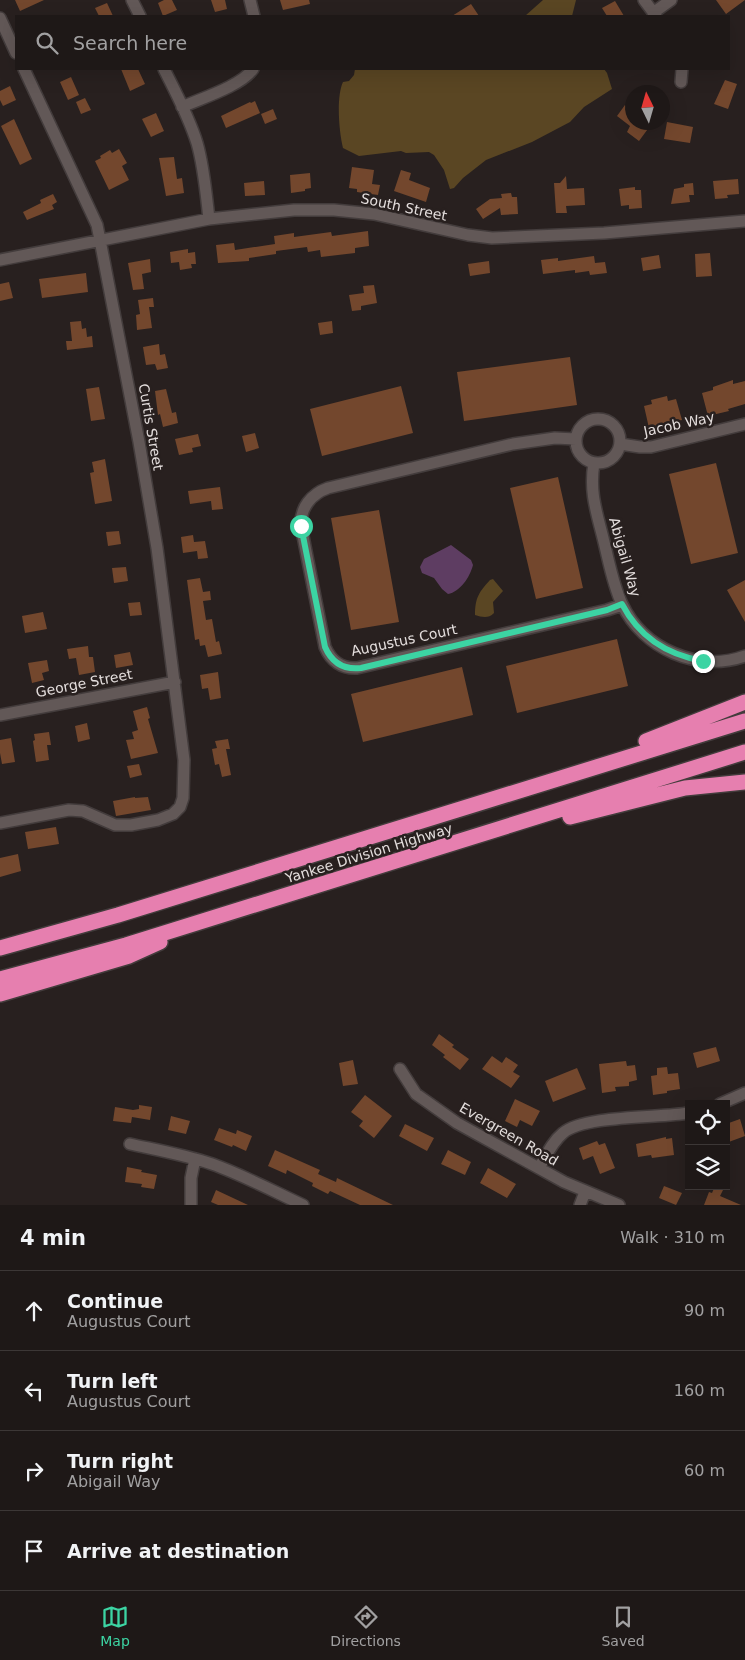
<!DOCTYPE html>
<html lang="en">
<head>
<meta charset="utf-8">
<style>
	:root { --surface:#1e1817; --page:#262120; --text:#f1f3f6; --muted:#a1a0a1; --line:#3c3736; --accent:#3cd4a3 }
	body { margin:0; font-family:"DejaVu Sans",sans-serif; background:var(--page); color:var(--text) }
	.controls { position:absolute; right:15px; bottom:15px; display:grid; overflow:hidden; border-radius:0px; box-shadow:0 5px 20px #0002 }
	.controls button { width:45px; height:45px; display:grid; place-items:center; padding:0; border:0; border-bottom:1px solid var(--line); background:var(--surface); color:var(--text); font:25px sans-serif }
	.compass { position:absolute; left:625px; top:85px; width:45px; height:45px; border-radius:50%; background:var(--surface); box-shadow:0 5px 20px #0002; rotate:355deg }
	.stop { position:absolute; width:15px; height:15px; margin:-11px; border:4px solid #3cd4a3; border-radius:50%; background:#fff }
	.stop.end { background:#3cd4a3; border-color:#fff; box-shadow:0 1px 5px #0008 }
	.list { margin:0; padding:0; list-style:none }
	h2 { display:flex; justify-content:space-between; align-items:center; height:65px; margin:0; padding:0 20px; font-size:21px }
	h2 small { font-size:16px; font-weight:400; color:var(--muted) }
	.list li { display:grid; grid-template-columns:32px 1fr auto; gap:15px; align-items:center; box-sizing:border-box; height:80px; padding:0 20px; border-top:1px solid var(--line) }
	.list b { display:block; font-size:19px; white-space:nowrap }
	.list p { margin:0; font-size:16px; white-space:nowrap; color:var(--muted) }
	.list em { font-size:16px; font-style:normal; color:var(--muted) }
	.icon { flex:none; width:28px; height:28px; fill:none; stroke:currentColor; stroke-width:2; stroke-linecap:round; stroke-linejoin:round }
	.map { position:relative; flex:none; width:745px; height:1205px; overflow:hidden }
	.search { position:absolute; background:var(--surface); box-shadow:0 5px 20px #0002; left:15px; right:15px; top:15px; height:55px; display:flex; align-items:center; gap:12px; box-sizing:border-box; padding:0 18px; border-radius:0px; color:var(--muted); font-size:19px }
	.sheet { height:385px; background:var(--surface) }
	nav { display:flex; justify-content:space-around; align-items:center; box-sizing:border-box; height:70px; border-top:1px solid var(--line); background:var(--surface); font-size:14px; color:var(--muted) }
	nav a { display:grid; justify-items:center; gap:2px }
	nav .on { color:var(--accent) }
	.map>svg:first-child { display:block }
</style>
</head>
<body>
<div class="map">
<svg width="745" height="1205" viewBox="0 0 745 1205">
	<rect width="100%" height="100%" fill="#28201f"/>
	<path fill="#5a4623" d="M543,0H576L572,16H525Z
		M355,69H604L607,73L612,89L584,107L570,122L532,142L486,160L463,178L454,188L450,189L444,170L434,155L429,152L406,153L401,151L359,156L343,148C339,132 336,97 343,82L349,81L354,75Z
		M493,579L503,591L493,602L494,613C488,619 482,617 475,615C475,598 479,592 490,580Z"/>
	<path fill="#5e3d62" d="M451,545L471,560L473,565C470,577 460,592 448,594L442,589L434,578L422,573L420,567L424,559Z"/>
	<path fill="#73472d" d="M15,0H44L20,11Z
		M164,0H172L177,10L163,16L158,3Z
		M211,0H225L227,9L215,12Z
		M280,0H309L310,4L283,10Z
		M716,0H745L726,14Z
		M615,1L624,16H607L602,8Z
		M107,3L113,16H99L95,8Z
		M471,4L479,16H452Z
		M121,69H138L145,84L130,91Z
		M71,77L79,95L68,100L60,82Z
		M725,80L737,84L728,109L714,104Z
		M10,86L16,100L3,106L0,100V91Z
		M85,98L91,110L81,114L76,102Z
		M255,101L260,113L226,128L221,116L250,102L251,103Z
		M625,105L632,110V123L653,122L639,141L627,132L630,126L617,116Z
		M273,109L277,119L265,124L261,114Z
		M156,113L164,131L151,137L142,119Z
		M14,119L32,159L20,165L1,126Z
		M667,122L693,127L690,143L664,139Z
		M119,149L127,163L122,166L129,180L109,190L95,161L101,158L100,156L110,150L112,153Z
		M174,157L177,179L182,178L184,193L166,196L159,158Z
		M352,167L374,170L372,184L380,185L378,195L357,192V189L349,188Z
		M401,170L411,173L409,180L430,188L426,202L394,191Z
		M310,173L311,188L305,189V191L291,193L290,175Z
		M566,176L567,189L584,188L585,205L566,206L567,213H556L554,183H560Z
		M738,179L739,194L727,195L728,198L715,199L713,181Z
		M264,181L265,195L245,196L244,183Z
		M693,183L694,195H689L690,202L671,204L674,189L684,187V184Z
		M635,187V190H641L642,208L629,209V205L621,206L619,189Z
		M511,193L512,197H517L518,214L501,215L500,208L483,219L476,209L490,199L502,198L501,194Z
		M53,194L57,202L52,205L54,209L27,220L23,212L41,203L40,200Z
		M368,231L369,246L355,248V253L321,257L320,250L308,252L307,247L276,251V254L249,258V261L218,263L216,245L234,243L235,250L275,244L274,236L294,233V237L331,232L332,236Z
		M188,249V253L195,252L196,264H191L192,268L180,270L179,262L171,263L170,252Z
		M710,253L712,276L696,277L695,254Z
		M659,255L661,268L643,271L641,258Z
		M594,256L595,263L605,262L607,273L590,275L589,271L575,273V270L543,274L541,260L558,258V261Z
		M150,259L151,272L142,274L144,289L133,290L128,263Z
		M489,261L490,273L470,276L468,264Z
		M86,273L88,292L42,298L39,279Z
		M9,282L13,298L0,301V284Z
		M374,285L377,303L361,306V310L352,311L349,295L364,293L363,286Z
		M153,298L154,307H149L152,328L137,330L136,315L140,314L138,300Z
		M81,321L82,329L86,328L87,337L92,336L93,347L67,350L66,341H72L70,322Z
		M332,321L333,333L320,335L318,323Z
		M159,344L160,355L165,354L168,368L157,370L155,364L146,365L143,347Z
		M570,357L577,405L464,421L457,372Z
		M733,380V384L745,381V404L728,409L729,411L708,416L702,393L713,390V387Z
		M401,386L413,433L322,456L310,409Z
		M99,387L105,419L91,421L86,389Z
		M166,389L172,413L176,412L178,423L163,427L160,414L158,415L155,391Z
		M667,396L668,401L676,399L682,420L674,422V425L658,429L657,426L649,428L644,406L652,404L651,400Z
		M255,433L259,448L246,452L242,436Z
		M198,434L201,446L192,448L193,452L179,455L175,439Z
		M105,459L112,501L95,504L90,473L94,472L92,462Z
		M716,463L738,553L691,564L669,474Z
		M558,477L583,588L536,599L510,488Z
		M220,487L223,509L212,510L211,501L190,504L188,491Z
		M379,510L399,622L351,630L331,518Z
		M119,531L121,544L108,546L106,532Z
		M193,535L194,542L205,541L208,558L198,559L197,551L183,553L181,537Z
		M126,567L128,581L114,583L112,568Z
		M200,578L203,592L210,591L211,600L203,601L206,620L212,619L216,642L219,641L222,654L208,657L205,645L200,646L199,639L195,640L187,580Z
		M745,580V622L727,590Z
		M140,602L142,615L130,616L128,603Z
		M43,612L47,629L25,633L22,616Z
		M617,639L628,686L517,713L506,666Z
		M88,646L89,657H93L95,672L79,675L76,658L69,659L67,649Z
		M130,652L133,665L116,668L114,655Z
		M47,660L49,671L42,673L44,680L32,683L28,663Z
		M462,667L473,715L363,742L351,694Z
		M218,672L221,698L210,700L208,688L202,689L200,675Z
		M147,707L150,718L148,719L158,753L131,759L126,740L134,739L132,732L138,730L133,711Z
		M87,723L90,739L78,742L75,726Z
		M49,732L51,745H47L49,760L36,762L33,741L35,740L34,734Z
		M11,738L15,762L2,764L0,753V740Z
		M228,739L230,749H226L231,775L222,777L219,764L215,765L212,749L217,748L215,741Z
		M139,764L142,775L130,778L127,766Z
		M135,797V798L148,797L151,810L116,816L113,801Z
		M56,827L59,844L28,849L25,832Z
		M18,854L21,871L0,877V858Z
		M439,1034L454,1045L452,1047L469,1059L460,1070L443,1057L445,1055L432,1045Z
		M716,1047L720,1061L697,1068L693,1053Z
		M492,1056L502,1063L506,1057L518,1065L513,1072L520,1076L511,1088L482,1069Z
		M353,1060L358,1084L343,1086L339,1063Z
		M626,1061L627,1066L635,1065L637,1080L629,1082V1086L615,1087L616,1091L602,1093L599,1064Z
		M667,1067L668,1074L678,1073L680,1089L667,1091V1093L653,1095L651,1076L657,1075V1068Z
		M577,1068L586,1089L553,1102L545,1081Z
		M365,1095L392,1116L374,1138L359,1126L363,1121L351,1112Z
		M515,1099L540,1111L532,1126L520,1120L517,1127L505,1121Z
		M139,1105L152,1107L150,1120L132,1117L131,1123L113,1121L115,1107L133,1110L139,1109Z
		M171,1116L190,1121L186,1134L168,1130Z
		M740,1119L745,1136L726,1143V1124Z
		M405,1124L434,1138L427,1151L399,1136Z
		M219,1128L236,1134L237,1130L252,1136L246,1151L233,1145L232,1147L214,1140Z
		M666,1137V1139L672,1138L674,1155L652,1158L651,1155L638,1157L636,1144Z
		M597,1141L599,1145L605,1143L615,1168L600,1174L593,1156L583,1160L579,1148Z
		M275,1150L320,1170L318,1174L336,1182L337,1178L393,1205H360L330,1191L328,1194L312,1186L313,1183L287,1170L286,1174L268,1166Z
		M448,1150L471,1162L465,1175L441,1164Z
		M127,1167L142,1170L141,1172L157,1175L154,1189L141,1187L142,1184L125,1182Z
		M488,1168L516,1184L507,1198L480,1183Z
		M664,1186L682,1193L676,1205L659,1198Z
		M715,1186H725L720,1196L741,1205H704L709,1192L712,1193Z
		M216,1190L248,1205H218L211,1202Z"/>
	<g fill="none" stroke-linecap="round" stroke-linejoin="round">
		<defs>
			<path id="minor" d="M132,0L140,16
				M250,0L254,16
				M644,0L656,16
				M653,13L671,0
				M0,18L16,53
				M164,69C176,93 189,117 197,143C204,167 206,193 209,219
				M681,82L682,69
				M182,107C202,98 241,86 253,69
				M0,260L209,219L294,210H334L374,214L468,235L492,238L604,233L745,221
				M576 441a22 22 0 1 1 44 0a22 22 0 1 1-44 0Z
				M576,439L555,438L513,444L328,488C311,494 300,508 301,526L325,647C331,661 342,669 357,668L607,610L622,605
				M620,444L640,447H651L745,424
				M594,463C589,493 597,513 604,542C609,562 613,585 622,604C643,649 698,673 745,656
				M0,715L175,682
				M0,823L69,810L83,811L115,825H131L158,820L173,814L180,807L183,798L184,760L157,548L139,442L100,240L97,225L24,69
				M400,1069L416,1094L457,1123L564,1182L619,1205
				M720,1104L745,1093
				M130,1144C157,1150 185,1155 212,1164C243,1175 273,1191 303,1205
				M539,1168C546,1156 552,1142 563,1133C584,1115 658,1118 689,1113
				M191,1205V1178L195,1159
				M580,1205L585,1192"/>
			<path id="motorway" d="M646,741L745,702
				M570,817L685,788L745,782
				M0,948L118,915L745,721
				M0,979L126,945L745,752
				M0,994L129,956L160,942"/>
		</defs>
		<use href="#minor" stroke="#433c3c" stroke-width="14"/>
		<use href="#motorway" stroke="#433c3c" stroke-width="18"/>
		<use href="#minor" stroke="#625857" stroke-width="11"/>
		<use href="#motorway" stroke="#e67faf" stroke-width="15"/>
	</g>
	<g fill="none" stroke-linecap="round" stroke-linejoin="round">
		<path stroke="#3cd4a3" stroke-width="6" d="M301,526L325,647C332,663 344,670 361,668L607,610L622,604C639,637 668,655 703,661"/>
	</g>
	<g text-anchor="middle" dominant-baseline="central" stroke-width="5" stroke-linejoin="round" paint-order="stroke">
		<g font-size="14" fill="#e3dddc" stroke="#28201f">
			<text transform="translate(404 207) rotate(12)">South Street</text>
			<text transform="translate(679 424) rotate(-12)">Jacob Way</text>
			<text transform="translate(151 427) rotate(80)">Curtis Street</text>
			<text transform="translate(625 557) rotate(74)">Abigail Way</text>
			<text transform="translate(404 640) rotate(-12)">Augustus Court</text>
			<text transform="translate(84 683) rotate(-11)">George Street</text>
			<text transform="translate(369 853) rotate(-17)">Yankee Division Highway</text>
			<text transform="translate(509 1134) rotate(30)">Evergreen Road</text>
		</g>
	</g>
</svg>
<div class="controls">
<button><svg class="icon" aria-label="locate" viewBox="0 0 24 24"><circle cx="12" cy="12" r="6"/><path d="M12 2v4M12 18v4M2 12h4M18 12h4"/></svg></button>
<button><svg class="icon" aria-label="layers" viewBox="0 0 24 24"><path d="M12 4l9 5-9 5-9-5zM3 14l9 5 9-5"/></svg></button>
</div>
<svg class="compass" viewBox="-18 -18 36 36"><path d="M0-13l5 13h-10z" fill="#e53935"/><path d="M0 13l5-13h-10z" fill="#a1a0a1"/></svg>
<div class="stop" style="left:301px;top:526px"></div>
<div class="stop end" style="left:703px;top:661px"></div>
<div class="search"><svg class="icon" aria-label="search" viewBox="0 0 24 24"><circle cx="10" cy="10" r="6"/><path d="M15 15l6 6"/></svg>Search here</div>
</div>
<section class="sheet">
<h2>4 min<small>Walk · 310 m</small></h2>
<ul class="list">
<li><svg class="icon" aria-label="ahead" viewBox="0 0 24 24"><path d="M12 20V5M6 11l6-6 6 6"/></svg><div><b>Continue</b><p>Augustus Court</p></div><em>90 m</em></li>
<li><svg class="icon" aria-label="left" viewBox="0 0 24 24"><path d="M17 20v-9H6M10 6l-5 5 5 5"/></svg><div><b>Turn left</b><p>Augustus Court</p></div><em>160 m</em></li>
<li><svg class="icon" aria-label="right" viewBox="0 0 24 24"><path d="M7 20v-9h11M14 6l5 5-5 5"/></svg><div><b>Turn right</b><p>Abigail Way</p></div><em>60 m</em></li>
<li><svg class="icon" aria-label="arrive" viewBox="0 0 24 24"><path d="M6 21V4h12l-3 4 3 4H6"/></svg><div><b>Arrive at destination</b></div></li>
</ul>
</section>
<nav>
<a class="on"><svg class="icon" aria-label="map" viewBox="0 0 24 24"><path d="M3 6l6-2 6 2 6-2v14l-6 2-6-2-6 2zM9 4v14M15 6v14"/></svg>Map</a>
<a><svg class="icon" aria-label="directions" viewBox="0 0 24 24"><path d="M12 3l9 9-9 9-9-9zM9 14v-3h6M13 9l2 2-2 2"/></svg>Directions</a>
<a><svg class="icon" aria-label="saved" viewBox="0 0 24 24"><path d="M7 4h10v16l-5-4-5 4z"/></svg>Saved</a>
</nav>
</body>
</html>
